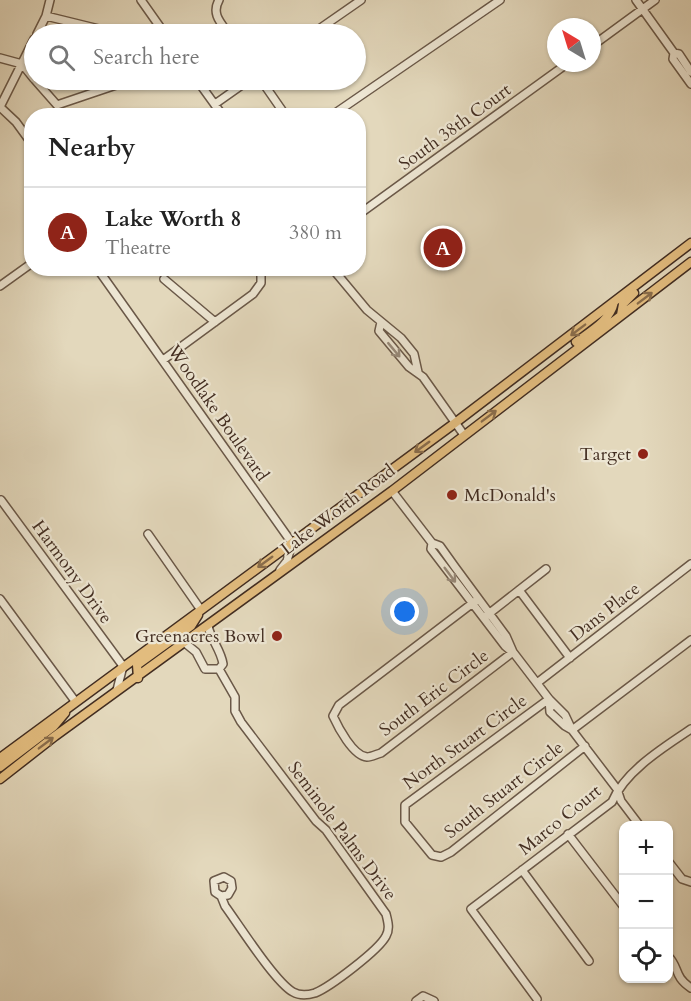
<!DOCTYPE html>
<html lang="en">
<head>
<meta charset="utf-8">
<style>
	:root { --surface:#fff; --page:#f2f2f2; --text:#222; --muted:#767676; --line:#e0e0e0; --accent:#8f2418 }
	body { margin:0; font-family:Cardo,serif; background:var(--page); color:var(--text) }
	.controls { position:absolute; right:18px; bottom:18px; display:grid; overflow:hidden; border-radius:12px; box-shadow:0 2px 4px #0004 }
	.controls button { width:54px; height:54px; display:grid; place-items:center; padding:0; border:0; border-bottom:2px solid var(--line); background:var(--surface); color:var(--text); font:30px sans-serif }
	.compass { position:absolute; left:547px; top:18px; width:54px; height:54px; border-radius:50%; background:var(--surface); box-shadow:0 2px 4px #0004; rotate:322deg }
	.you { position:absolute; left:405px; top:612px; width:21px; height:21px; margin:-15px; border:4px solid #fff; border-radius:50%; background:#1a73e8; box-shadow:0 0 0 9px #1a73e833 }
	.badge { display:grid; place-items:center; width:39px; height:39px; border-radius:50%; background:var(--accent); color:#fff; font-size:20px; font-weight:700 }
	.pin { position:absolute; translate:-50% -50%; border:3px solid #fff; box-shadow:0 2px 6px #0006 }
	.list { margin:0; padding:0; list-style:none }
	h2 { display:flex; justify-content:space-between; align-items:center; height:78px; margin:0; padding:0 24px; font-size:26px }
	h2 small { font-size:20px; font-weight:400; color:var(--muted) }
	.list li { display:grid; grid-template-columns:39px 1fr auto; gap:18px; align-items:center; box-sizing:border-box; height:90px; padding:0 24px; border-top:2px solid var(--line) }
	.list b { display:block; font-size:22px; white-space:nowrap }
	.list p { margin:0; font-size:20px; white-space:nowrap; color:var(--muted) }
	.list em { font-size:20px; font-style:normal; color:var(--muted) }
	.icon { flex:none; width:33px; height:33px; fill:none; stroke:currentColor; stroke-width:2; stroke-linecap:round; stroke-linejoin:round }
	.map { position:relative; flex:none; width:691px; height:1001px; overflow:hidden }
	.search { position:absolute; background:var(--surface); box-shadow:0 2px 4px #0004; left:24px; top:24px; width:342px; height:66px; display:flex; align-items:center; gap:15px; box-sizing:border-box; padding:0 21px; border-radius:33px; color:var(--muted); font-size:22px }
	.panel { position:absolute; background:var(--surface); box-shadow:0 2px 4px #0004; left:24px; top:108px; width:342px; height:168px; border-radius:24px }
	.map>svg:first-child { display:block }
</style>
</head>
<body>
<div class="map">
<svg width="691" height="1001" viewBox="0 0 691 1001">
	<rect width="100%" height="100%" fill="#e3d8bc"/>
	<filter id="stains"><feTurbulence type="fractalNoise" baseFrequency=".00333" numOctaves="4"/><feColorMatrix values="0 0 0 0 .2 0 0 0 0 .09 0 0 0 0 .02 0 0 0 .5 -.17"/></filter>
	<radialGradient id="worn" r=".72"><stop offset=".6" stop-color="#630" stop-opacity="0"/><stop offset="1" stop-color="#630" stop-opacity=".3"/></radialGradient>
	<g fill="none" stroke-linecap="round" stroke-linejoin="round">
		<defs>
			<path id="minor" d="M141,0L165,34
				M219,0C211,14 221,23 229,34
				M636,0L674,53L679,54L691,72
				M46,16L103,30L109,34
				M37,34L46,16L50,0
				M312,34L361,0
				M592,46L655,0
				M674,53L673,59L691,84
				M0,58L22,64L34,79
				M35,80L57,105L131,80
				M197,80L223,116
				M261,80L286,116
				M215,104L249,80
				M331,116L500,0
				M32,144L16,122L0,107L34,39
				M358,215L568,63
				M97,268L292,543L287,561L280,570
				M332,268L367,310L401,338L414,354L418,372
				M164,279L215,322
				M0,286L32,263
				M381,322L379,331L409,367L423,377L464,435
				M163,360L253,294L261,283V268
				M392,491L432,543L440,546L455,567L506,636L513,652L549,699L565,715L572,730L617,789L621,801L640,826
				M1,500L123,666L117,690
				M148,534L201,610
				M432,543L431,549L505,646L511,651
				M519,590L570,658
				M0,599L75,701
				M478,599L339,705L333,716C338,727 353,756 367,757C371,757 377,754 381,753L513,652
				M486,616L546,569
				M185,643L196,652L205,669H219L223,664C221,650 211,640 208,626
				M219,669L235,697V711L241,722L316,821L326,830L386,914C388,922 390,929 386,936C379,950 330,987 315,993C308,995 300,996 293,992C275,982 239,925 225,906L221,896L215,892L214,881L224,877L231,881L232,888L228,895L221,896
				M537,683L691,564
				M549,699L405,805V822L432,855L441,857L451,852L585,746
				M549,699L550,712L565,726L572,730
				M572,730L691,640
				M568,834L624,907
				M668,861L682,879L691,882
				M522,870L589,961
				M668,956C680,968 673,976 691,988
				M537,999L471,909L612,802C625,771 664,747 691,729
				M416,1001L423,996L434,1001"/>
			<path id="major" d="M621,315L623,304L634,293
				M576,342C591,331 610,321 614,302
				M138,678L137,665L191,626L198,615
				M0,758L455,423L691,243
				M0,767L54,726L65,713
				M0,779L55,736L392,491L691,262"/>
		</defs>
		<use href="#minor" stroke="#6a5848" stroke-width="10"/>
		<use href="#major" stroke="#422d21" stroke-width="11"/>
		<use href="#minor" stroke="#ede6d3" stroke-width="7"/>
		<use href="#major" stroke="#e2bc7e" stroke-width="8"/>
	</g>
	<defs><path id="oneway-shaft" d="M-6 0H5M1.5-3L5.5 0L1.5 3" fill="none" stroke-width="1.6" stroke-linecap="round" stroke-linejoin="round" transform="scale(1.5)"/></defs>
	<g stroke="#8a6d4b">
		<use href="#oneway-shaft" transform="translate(645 298) rotate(-37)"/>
		<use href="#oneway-shaft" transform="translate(578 330) rotate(143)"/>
		<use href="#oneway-shaft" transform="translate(489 416) rotate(-37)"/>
		<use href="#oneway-shaft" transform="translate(422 447) rotate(144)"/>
		<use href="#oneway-shaft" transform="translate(265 562) rotate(144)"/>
		<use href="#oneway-shaft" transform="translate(46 743) rotate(-37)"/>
	</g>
	<g stroke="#988a7a">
		<use href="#oneway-shaft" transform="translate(394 350) rotate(50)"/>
		<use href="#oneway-shaft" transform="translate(450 575) rotate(53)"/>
	</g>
	<g fill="#8f2418" stroke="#ede6d3" stroke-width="2">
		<circle cx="643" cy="454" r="6"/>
		<circle cx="452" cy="495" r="6"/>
		<circle cx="277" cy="636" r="6"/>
	</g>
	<g text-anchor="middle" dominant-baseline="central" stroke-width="4.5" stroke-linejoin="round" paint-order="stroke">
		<g font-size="18" fill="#422d21" stroke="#ede6d3">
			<text transform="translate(455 127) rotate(-36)">South 38th Court</text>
			<text transform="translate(218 413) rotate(55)">Woodlake Boulevard</text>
			<text transform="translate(338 510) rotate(-37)">Lake Worth Road</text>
			<text transform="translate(72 572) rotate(54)">Harmony Drive</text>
			<text transform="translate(605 612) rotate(-38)">Dans Place</text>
			<text transform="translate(434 693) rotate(-37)">South Eric Circle</text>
			<text transform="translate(465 742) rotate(-36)">North Stuart Circle</text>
			<text transform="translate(504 790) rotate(-38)">South Stuart Circle</text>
			<text transform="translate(560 820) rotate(-39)">Marco Court</text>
			<text transform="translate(342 831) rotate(53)">Seminole Palms Drive</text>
		</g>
		<g font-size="18" fill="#422d21" stroke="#ede6d3" text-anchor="end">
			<text x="631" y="454">Target</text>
			<text x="464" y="495" text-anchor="start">McDonald's</text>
			<text x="265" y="636">Greenacres Bowl</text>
		</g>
	</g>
	<rect width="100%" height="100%" filter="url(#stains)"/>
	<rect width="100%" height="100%" fill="url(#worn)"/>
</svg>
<div class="controls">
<button>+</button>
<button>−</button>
<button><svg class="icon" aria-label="locate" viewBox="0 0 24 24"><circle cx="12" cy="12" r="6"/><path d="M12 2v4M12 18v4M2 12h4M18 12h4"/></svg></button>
</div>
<svg class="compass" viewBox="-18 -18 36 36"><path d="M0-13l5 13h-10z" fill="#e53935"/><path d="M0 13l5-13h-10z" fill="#767676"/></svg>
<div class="you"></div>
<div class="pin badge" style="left:443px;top:248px">A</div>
<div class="search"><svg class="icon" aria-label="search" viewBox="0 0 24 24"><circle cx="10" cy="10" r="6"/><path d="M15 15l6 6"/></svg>Search here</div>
<section class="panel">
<h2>Nearby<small></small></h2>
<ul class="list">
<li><span class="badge">A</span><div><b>Lake Worth 8</b><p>Theatre</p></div><em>380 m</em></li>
</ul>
</section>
</div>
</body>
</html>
